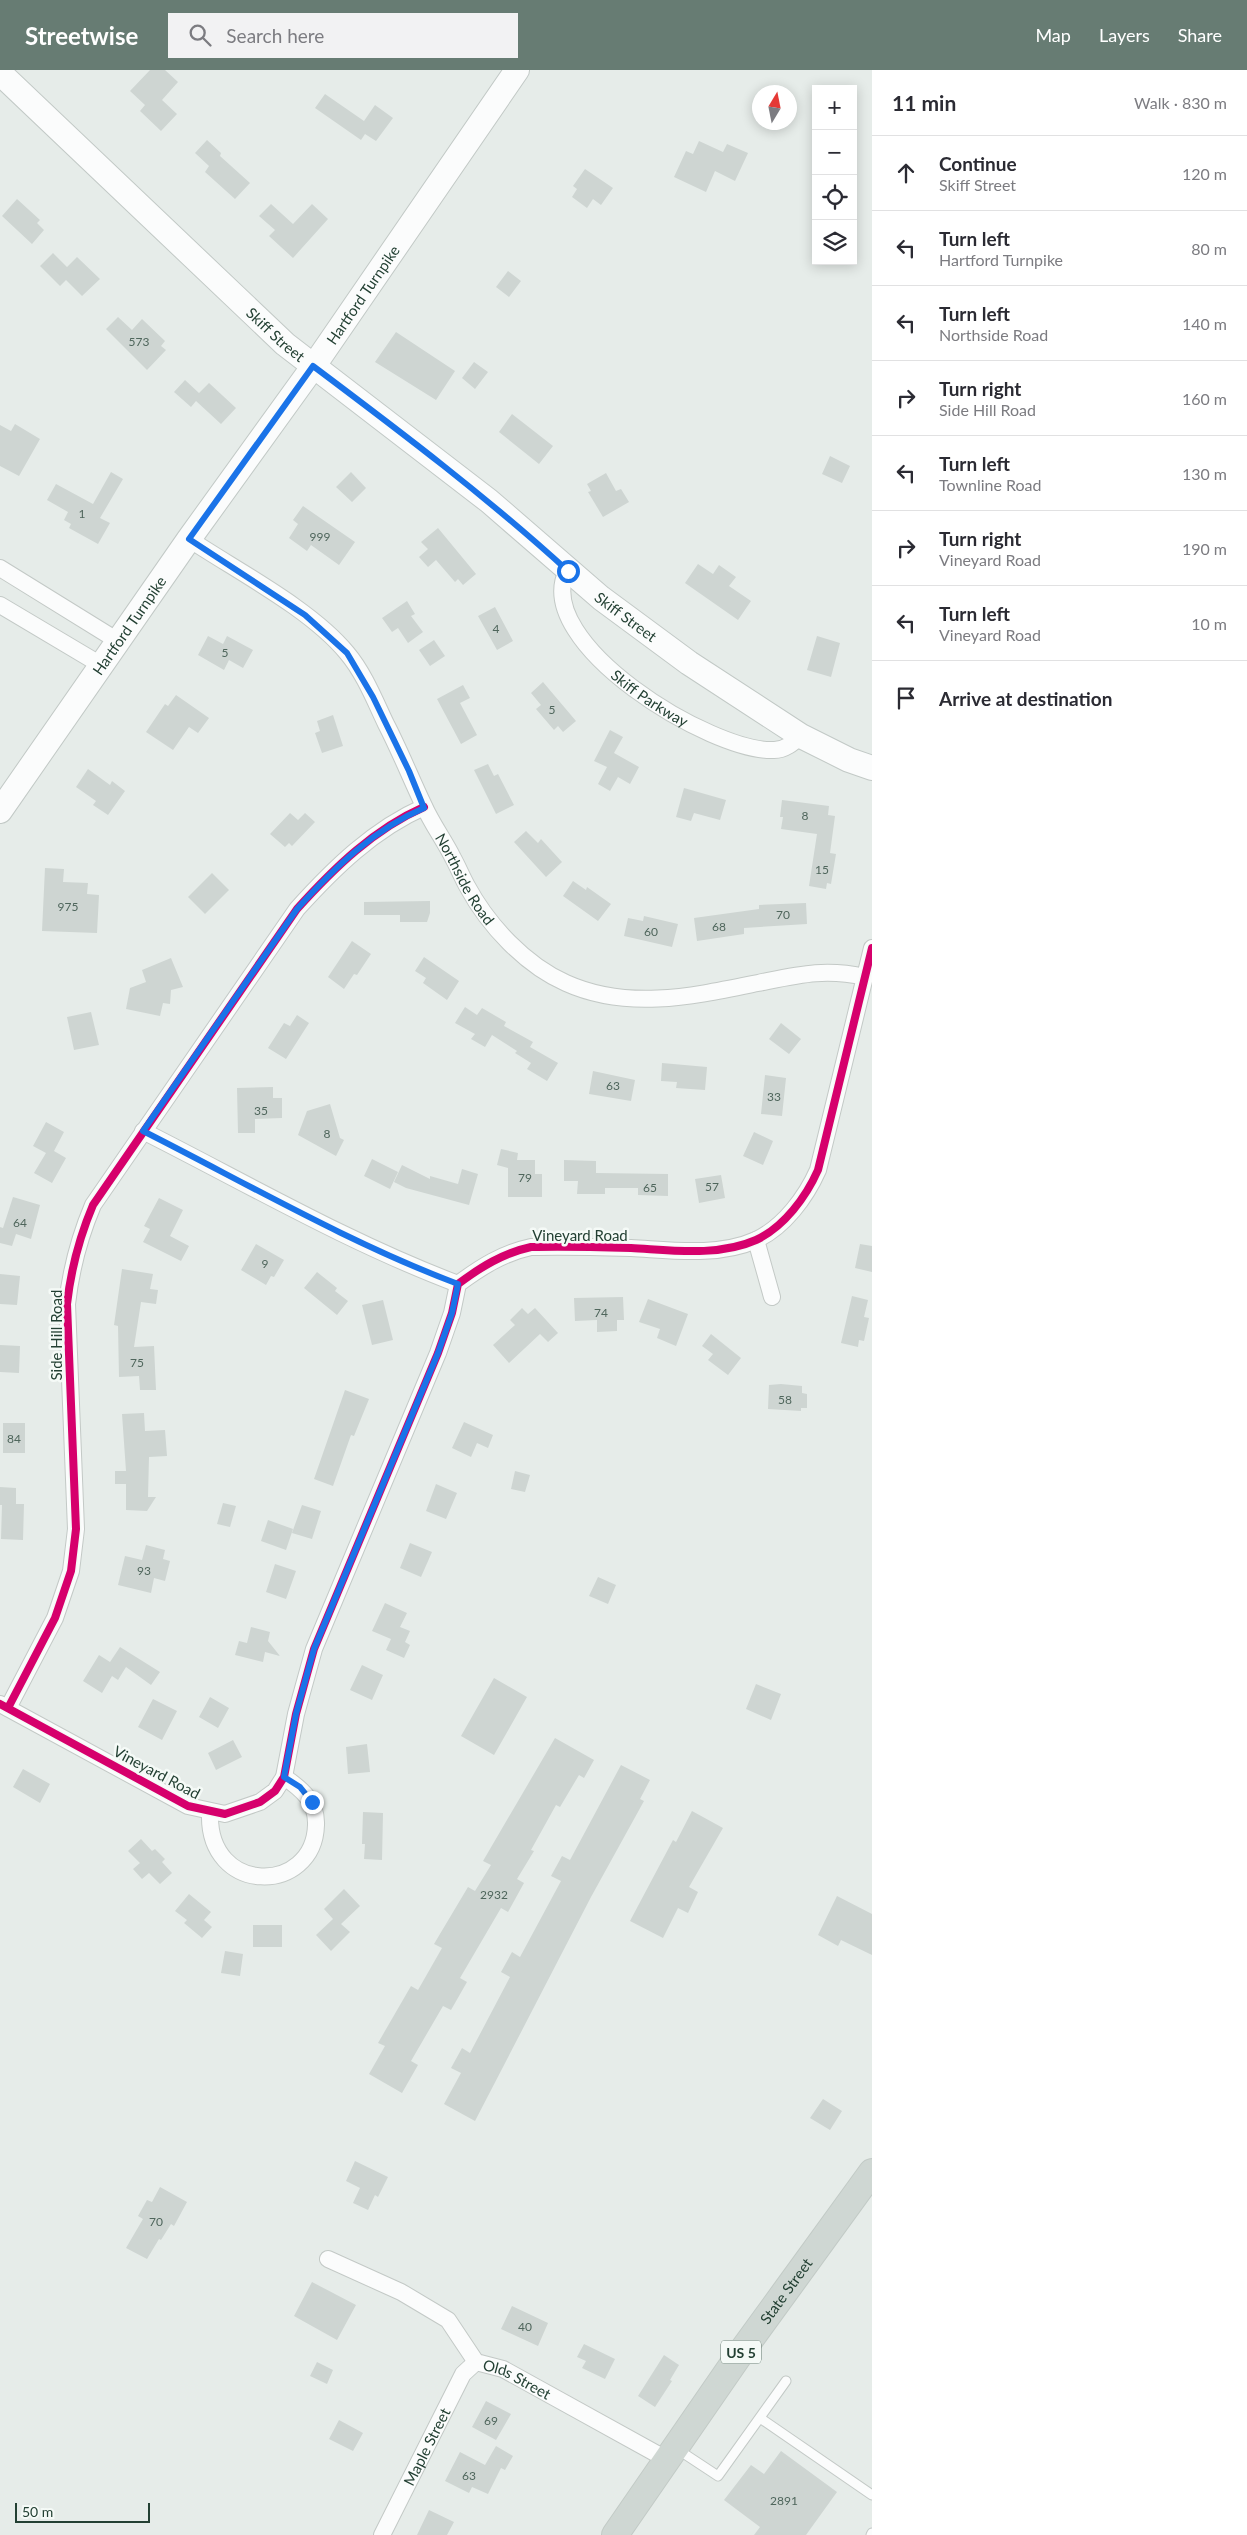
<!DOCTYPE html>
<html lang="en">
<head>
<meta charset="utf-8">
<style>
	:root { --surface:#fff; --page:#f2f2f3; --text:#2b2b33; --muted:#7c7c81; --line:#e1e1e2; --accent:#677c73 }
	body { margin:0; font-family:Lato,sans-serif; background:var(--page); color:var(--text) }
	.controls { position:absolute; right:15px; top:15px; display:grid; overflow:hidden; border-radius:0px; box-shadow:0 2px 12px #0003 }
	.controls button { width:45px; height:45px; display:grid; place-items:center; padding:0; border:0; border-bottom:1px solid var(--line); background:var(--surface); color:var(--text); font:25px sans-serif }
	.compass { position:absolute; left:752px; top:15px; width:45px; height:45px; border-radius:50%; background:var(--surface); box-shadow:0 2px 12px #0003; rotate:10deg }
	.scale { position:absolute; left:15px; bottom:12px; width:135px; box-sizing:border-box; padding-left:5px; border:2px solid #234033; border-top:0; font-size:14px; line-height:18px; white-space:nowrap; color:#234033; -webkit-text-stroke:4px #f5faf7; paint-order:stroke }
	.stop { position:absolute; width:15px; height:15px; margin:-11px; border:4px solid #1a73e8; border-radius:50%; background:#fff }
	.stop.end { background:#1a73e8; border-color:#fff; box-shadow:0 1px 5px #0008 }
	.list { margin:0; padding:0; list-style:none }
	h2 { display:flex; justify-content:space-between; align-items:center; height:65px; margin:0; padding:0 20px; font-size:21px }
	h2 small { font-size:16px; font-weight:400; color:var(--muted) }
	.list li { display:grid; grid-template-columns:32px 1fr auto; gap:15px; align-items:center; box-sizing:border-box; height:75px; padding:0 20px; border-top:1px solid var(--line) }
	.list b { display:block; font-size:19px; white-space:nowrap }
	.list p { margin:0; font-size:16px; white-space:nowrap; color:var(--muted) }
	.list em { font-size:16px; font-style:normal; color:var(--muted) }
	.icon { flex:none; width:28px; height:28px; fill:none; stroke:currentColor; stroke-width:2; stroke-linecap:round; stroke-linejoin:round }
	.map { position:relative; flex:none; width:872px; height:2465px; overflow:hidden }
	header { display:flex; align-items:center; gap:30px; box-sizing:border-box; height:70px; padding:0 25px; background:var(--accent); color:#fff }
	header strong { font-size:24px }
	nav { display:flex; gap:28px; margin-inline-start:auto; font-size:18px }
	.search { width:350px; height:45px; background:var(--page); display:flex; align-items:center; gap:12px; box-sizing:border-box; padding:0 18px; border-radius:0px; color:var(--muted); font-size:19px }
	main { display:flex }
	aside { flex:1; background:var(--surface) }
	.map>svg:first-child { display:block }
</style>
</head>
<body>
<header>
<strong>Streetwise</strong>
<div class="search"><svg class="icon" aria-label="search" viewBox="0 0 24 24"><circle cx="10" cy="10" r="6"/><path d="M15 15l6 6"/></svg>Search here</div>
<nav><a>Map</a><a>Layers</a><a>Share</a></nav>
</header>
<main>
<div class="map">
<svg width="872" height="2465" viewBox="0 0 872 2465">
	<rect width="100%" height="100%" fill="#e6ece9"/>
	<path fill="#ced5d2" d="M150,0H165L178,12L162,30L177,44L161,61L140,41L145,35L130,21Z
		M325,24L364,51L375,35L393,48L376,71L365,64L361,70L315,38Z
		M207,70L221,83L220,86L250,113L235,129L205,102L209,96L195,83Z
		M699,71L723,82L727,74L748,83L735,111L715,101L706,122L674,107L686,81L693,84Z
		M585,99L613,118L601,135L593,129L587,138L572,127L577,119L573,116Z
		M17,129L40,150L37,153L44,160L32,174L2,146Z
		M271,134L293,154L312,134L328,149L293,188L269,166L275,160L259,146Z
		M53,183L67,197L77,187L100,209L82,226L66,210L60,216L40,196Z
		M508,201L521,211L509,227L496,217Z
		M118,247L132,260L142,249L165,271L161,276L166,280L147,300L106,259Z
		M396,262L455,301L436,330L375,292Z
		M474,292L488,302L475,319L462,308Z
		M185,310L199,323L209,313L236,338L221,354L196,331L191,337L174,322Z
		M512,344L553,376L539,394L499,362Z
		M15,354L40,369L19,406L0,396V355L11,361Z
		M830,386L850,396L842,413L822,404Z
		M111,402L123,409L100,448L110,453L98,474L69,458L71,454L64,450L68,442L47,430L56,414L93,434Z
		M351,402L366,418L352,432L336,417Z
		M606,403L616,421L621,419L629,432L603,447L588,422L591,421L587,414Z
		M303,436L355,472L339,495L311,475L307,481L289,468L298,454L293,450Z
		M438,458L476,504L463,515L458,509L455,512L436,490L428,497L419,487L428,479L421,472Z
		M698,494L713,504L719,495L736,507L729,516L751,531L738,550L685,513Z
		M407,531L415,544L411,546L423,562L408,573L398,558L392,562L382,548Z
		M495,537L513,571L497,580L478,546Z
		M208,566L223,574L227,566L253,580L243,598L229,590L224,600L198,585Z
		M817,566L840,573L831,607L807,600Z
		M434,570L445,586L430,596L419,580Z
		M543,612L576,651L563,662L558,656L554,660L536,639L541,635L531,623Z
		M463,615L470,628L460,633L477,665L461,674L437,629Z
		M176,625L209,648L198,663L189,657L173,680L146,662L165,634L168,636Z
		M333,645L343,676L322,683L315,663L320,661L317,651Z
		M610,660L623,667L614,683L639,697L630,714L618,707L610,721L598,714L607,697L594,691Z
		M488,694L494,706L498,704L514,735L496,744L474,700Z
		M88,699L110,715L112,711L125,721L108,745L93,735L96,731L76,717Z
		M684,718L726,730L720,750L694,743L691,751L676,747Z
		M782,730L829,736L828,745L835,746L830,783L836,784L831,814L827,813L826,819L809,816L817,764L781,759L783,747H780Z
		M290,743L298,750L305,743L315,752L292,776L289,773L285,777L270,764Z
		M526,761L538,773L541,769L562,792L546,807L514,772Z
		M45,798L64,799L63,812L88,813L87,824L99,825L97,863L42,861Z
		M212,803L229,820L205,844L188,827Z
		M573,811L586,820L587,817L611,834L598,851L563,826Z
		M430,831V843L427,852H400V845H364V832Z
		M806,833L807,854L744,858V864L697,871L694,848L759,839V835Z
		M644,846L678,854L672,877L624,866L628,848L643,851Z
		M352,871L371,884L357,905L354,904L344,919L328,907Z
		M424,887L459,911L447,930L423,913L426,908L415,901Z
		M171,888L183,917L171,920L170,934L163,933L160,946L126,939L130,918L146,912L142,900Z
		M465,937L477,945L482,938L506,952L504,956L533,972L530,977L558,993L547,1011L527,999L531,993L515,983L517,981L492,965L485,977L471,969L475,964L455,953Z
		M91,942L99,975L74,980L67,947Z
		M297,945L309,953L286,989L268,978L284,953L290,956Z
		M781,953L801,969L789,984L769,969Z
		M662,993L707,997L705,1020L676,1018L677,1012L661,1011Z
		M593,1001L635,1010L631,1031L589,1024Z
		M765,1005L786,1008L782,1046L761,1044Z
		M273,1017V1028H282V1048L255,1049V1063H238L237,1018Z
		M330,1034L340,1068L344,1070L336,1086L298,1065L307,1041Z
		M46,1052L64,1062L54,1081L66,1088L52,1113L34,1103L46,1083L33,1076Z
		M754,1062L773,1071L763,1095L743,1086Z
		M501,1079L518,1083L517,1090H535V1104H542V1127H508V1098L497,1095Z
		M372,1089L398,1102L390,1119L364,1106Z
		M564,1090L596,1091V1103L668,1104V1126L638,1125V1118H605V1124H577L578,1111H564Z
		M402,1095L430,1109V1106L458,1114L462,1099L478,1104L469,1135L406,1118L394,1112Z
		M721,1105L725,1128L699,1133L695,1109Z
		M13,1127L40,1135L31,1169L16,1164L12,1176L0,1173V1157L3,1158Z
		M159,1128L183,1140L170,1166L189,1176L181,1191L143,1172L150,1159L144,1156Z
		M256,1174L284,1190L274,1207L271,1206L266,1215L241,1200Z
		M860,1174L872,1176V1202L855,1198Z
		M122,1199L153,1204L150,1219L158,1220L156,1234L141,1232L134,1277L154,1276L156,1320H140L139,1306L119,1307L118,1256L114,1255Z
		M317,1202L337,1218L335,1221L348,1231L337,1245L304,1218Z
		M0,1204L20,1206L17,1235L0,1234Z
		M852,1226L868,1230L864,1247L869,1248L864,1271L859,1270L858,1277L841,1273Z
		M623,1227L624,1250H617V1261L597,1262V1250L575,1251L574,1228Z
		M648,1229L688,1244L676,1276L657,1268L660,1259L639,1252Z
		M383,1230L393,1270L372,1275L362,1235Z
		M522,1238L528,1244L535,1238L558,1263L548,1272L540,1264L509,1293L493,1275L515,1255L510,1250Z
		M711,1264L741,1288L728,1305L708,1290L713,1284L702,1276Z
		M0,1275L20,1276L19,1303L0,1302Z
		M781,1314L802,1316V1323L807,1324V1338H801V1341L768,1339L769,1315Z
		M345,1320L369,1329L354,1366L351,1365L333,1416L314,1409Z
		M144,1343L145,1361L165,1360L167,1386L149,1387L148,1427H156L147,1441L126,1440V1414H115V1401H126L122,1344Z
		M464,1352L493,1365L488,1378L477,1373L471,1387L452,1378Z
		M3,1353H25V1383H3Z
		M515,1401L530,1405L525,1422L511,1419Z
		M436,1414L457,1423L446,1449L426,1441Z
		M0,1417L16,1418V1434H24L23,1470L1,1469L2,1435H0Z
		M223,1433L236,1436L230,1457L217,1454Z
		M302,1435L321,1441L312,1469L292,1463Z
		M268,1450L293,1459L286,1480L261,1471Z
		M410,1473L432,1482L421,1507L400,1498Z
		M146,1475L165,1480L163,1489L170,1491L165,1511L154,1508L151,1523L118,1515L125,1486L142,1490Z
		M275,1494L296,1501L286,1529L266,1522Z
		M598,1507L616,1515L608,1534L589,1526Z
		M385,1533L407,1543L400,1557L410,1561L405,1572L410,1575L404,1588L386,1580L391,1569L372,1561Z
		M251,1557L270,1562L268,1571L280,1586L265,1582L263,1592L235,1585L239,1571L247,1573Z
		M120,1577L160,1602L151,1615L126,1597L118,1610L112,1606L102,1623L83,1611L99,1585L110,1592Z
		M362,1595L383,1605L372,1630L350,1620Z
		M494,1608L527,1627L494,1685L461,1666Z
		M756,1614L781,1624L771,1650L746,1639Z
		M210,1627L229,1638L218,1658L199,1647Z
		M153,1629L177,1641L162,1670L138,1657Z
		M555,1668L594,1690L584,1708L579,1705L560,1737L556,1735L531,1780L534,1781L517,1809L524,1813L508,1842L501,1838L460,1908L467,1912L451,1940L443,1936L411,1991L418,1995L402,2023L369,2004L385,1976L378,1973L411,1916L418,1920L442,1878L434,1874L468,1817L475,1821L491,1795L483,1791Z
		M233,1670L242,1687L216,1700L208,1683Z
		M367,1674L370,1702L348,1704L346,1677Z
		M621,1695L650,1710L640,1729L644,1731L591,1827L475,2051L444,2034L461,2003L451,1998L462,1978L470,1983L510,1907L501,1902L512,1882L520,1887L561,1811L551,1806L562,1786L570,1790Z
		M23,1699L50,1714L40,1733L13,1717Z
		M692,1741L723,1758L689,1817L698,1822L688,1843L678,1838L663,1868L630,1851L673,1770L676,1772Z
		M363,1742L383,1743L382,1790L364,1789L365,1774H362Z
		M141,1769L152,1781L155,1779L165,1789L162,1792L172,1803L160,1814L149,1803L142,1809L133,1799L140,1793L128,1781Z
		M344,1819L360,1836L341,1854L350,1862L331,1881L316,1865L333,1849L324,1839Z
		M189,1824L211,1842L204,1850L212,1857L202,1868L184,1853L187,1850L175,1841Z
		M837,1826L872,1844V1885L841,1870L838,1876L818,1865Z
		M253,1855H282V1877H253Z
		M225,1881L243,1884L240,1906L221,1903Z
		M823,2029L842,2041L830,2060L810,2048Z
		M355,2091L388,2107L378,2127L375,2125L368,2140L353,2133L360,2118L346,2111Z
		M160,2117L187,2132L174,2156L171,2154L161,2170L159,2169L147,2189L126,2178L143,2149L138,2146L147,2130L152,2132Z
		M312,2212L356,2235L337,2270L294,2246Z
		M512,2236L548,2253L538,2276L501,2259Z
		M584,2274L615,2289L605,2309L582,2298L586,2291L577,2287Z
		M664,2285L679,2295L670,2310L672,2311L655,2337L638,2326Z
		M317,2292L333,2300L327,2314L310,2306Z
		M486,2331L511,2344L496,2370L472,2357Z
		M339,2350L363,2363L353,2381L329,2369Z
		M496,2376L513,2386L505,2400L501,2398L488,2424L472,2417L469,2423L445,2411L460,2382L485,2395Z
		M781,2381L837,2422L806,2465H754L760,2457L724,2430L751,2395L764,2404Z
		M429,2440L454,2452L447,2465H417Z"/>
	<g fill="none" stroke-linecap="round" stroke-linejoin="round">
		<defs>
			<path id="lane" d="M760,2348L872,2425
				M677,2379L718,2406L786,2311
				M871,2465L872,2463"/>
			<g id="street">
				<path id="s1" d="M189,469C237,501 311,539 347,583C364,603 375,631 386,654C400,681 411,709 424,736C432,754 444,770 453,788C458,797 462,807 467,816C488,855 525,895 566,913C628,941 694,926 758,913C798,905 824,898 865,907"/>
				<path d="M0,498L118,571"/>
				<path id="s2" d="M567,501C531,573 712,683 774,680C785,680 793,673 801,666"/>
				<path d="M0,535L101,595"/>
				<path d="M143,1061C246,1113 349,1173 458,1214"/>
				<path d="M756,1170L772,1227"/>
				<path d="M0,1634L188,1736L225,1744L260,1732L275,1721L284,1707L296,1644L314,1579L438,1283L452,1243L458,1214C481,1197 503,1183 531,1177C564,1176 598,1177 631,1178C670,1180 718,1187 756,1170C784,1157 806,1127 818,1100L872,878"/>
				<path d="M8,1638L55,1548L71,1501L76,1459L67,1234C71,1199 79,1168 93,1135L297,839C334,798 374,759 424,737"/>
				<path d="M210,1743C207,1826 314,1825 316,1755C317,1732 302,1719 284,1707"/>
				<path id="s3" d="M328,2189L401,2222L448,2250L476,2292L503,2299L666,2389"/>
				<path id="s4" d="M382,2465L463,2304L476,2292"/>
			</g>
			<g id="secondary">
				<path id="s5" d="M0,3L285,274L489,431L601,528L689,593L801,666L849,690L872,698"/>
				<path id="s6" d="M0,741L189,469L313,297L517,0"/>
			</g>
			<g id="primary">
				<path id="s7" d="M615,2465L742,2281L872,2102"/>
			</g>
		</defs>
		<use href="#lane" stroke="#c3c9c6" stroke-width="11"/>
		<use href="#street" stroke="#c3c9c6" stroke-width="18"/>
		<use href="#secondary" stroke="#c2c9c6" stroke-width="26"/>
		<use href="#primary" stroke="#c2cac6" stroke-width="28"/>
		<use href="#lane" stroke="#fbfcfc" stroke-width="9"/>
		<use href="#street" stroke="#fbfcfc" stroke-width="16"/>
		<use href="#secondary" stroke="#fbfcfc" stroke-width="24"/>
		<use href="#primary" stroke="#cfd7d3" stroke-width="26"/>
		<defs>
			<path id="cycleway" d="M0,1634L188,1736L225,1744L260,1732L275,1721L284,1707L296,1644L314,1579L438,1283L452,1243L458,1214C481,1197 503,1183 531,1177C564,1176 598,1177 631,1178C670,1180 718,1187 756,1170C784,1157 806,1127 818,1100L872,878
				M8,1638L55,1548L71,1501L76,1459L67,1234C71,1199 79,1168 93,1135L297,839C334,798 374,759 424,737"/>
		</defs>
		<use href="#cycleway" stroke="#f5faf7" stroke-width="11"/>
		<use href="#cycleway" stroke="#d6006c" stroke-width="8"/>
	</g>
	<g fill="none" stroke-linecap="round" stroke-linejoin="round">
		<path stroke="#1a73e8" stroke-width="6" d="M312,1732L300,1717L284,1707L296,1644L314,1579L438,1283L452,1243L458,1214C349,1173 246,1113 143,1061L297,839C334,798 374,759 424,738L409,701L373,627L347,583L305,545L189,469L313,296C401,362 487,427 568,501"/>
	</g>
	<g text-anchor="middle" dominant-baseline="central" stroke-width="5" stroke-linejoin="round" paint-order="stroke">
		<g font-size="12" fill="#4f665c">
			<text x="139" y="271">573</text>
			<text x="82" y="443">1</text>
			<text x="320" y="466">999</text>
			<text x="496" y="558">4</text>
			<text x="225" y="582">5</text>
			<text x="552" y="639">5</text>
			<text x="805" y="745">8</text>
			<text x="822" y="799">15</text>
			<text x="68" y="836">975</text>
			<text x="783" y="844">70</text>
			<text x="719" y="856">68</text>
			<text x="651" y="861">60</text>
			<text x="613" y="1015">63</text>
			<text x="774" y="1026">33</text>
			<text x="261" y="1040">35</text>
			<text x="327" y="1063">8</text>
			<text x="525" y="1107">79</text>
			<text x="712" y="1116">57</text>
			<text x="650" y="1117">65</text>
			<text x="20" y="1152">64</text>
			<text x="265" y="1193">9</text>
			<text x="601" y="1242">74</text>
			<text x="137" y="1292">75</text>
			<text x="785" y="1329">58</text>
			<text x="14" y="1368">84</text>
			<text x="144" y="1500">93</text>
			<text x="494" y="1824">2932</text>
			<text x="156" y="2151">70</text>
			<text x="525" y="2256">40</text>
			<text x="491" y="2350">69</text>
			<text x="469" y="2405">63</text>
			<text x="784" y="2430">2891</text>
		</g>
		<rect fill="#f5faf7" stroke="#62786e" stroke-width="1" x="721" y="2270.5" width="40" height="23" rx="4"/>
		<g font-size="14" font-weight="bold" fill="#234033">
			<text x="741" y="2282">US 5</text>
		</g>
		<g font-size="15" fill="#234033" stroke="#f5faf7">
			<text stroke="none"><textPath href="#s6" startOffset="631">Hartford Turnpike</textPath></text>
			<text stroke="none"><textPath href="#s5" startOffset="380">Skiff Street</textPath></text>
			<text stroke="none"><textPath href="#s5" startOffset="830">Skiff Street</textPath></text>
			<text stroke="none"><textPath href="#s6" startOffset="226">Hartford Turnpike</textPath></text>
			<text stroke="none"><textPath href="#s2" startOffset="164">Skiff Parkway</textPath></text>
			<text stroke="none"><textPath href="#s1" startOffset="451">Northside Road</textPath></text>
			<text x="580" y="1165">Vineyard Road</text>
			<text transform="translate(56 1265) rotate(-90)">Side Hill Road</text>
			<text transform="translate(157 1702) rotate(28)">Vineyard Road</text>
			<text stroke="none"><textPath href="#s7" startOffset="298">State Street</textPath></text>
			<text stroke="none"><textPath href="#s3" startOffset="230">Olds Street</textPath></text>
			<text stroke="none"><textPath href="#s4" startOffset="99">Maple Street</textPath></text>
		</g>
	</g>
</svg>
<div class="controls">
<button>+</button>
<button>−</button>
<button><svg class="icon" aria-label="locate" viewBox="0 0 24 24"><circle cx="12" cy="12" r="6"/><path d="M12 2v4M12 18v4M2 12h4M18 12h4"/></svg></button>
<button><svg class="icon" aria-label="layers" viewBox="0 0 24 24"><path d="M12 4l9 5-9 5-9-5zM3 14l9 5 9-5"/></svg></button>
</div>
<svg class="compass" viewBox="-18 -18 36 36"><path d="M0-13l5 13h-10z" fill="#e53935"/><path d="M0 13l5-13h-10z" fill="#7c7c81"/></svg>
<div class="scale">50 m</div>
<div class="stop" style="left:568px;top:501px"></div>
<div class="stop end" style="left:312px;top:1732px"></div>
</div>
<aside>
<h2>11 min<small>Walk · 830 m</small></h2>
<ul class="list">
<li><svg class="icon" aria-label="ahead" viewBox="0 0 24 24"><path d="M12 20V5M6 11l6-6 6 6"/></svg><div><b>Continue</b><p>Skiff Street</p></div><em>120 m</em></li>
<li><svg class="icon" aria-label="left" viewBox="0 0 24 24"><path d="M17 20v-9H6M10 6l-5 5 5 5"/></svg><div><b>Turn left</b><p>Hartford Turnpike</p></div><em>80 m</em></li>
<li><svg class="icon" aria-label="left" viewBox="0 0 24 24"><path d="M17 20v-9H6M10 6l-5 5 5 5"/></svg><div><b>Turn left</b><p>Northside Road</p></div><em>140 m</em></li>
<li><svg class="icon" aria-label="right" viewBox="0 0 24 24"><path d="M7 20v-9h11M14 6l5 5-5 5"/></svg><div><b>Turn right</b><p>Side Hill Road</p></div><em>160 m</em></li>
<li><svg class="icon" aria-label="left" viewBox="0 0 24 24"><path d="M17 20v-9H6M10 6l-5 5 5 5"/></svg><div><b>Turn left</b><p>Townline Road</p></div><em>130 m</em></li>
<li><svg class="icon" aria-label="right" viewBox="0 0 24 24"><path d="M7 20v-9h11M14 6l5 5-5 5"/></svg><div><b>Turn right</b><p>Vineyard Road</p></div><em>190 m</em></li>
<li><svg class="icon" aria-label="left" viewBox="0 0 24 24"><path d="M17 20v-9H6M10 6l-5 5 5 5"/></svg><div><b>Turn left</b><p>Vineyard Road</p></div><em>10 m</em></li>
<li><svg class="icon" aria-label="arrive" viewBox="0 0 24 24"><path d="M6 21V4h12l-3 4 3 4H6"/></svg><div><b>Arrive at destination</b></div></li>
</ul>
</aside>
</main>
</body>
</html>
